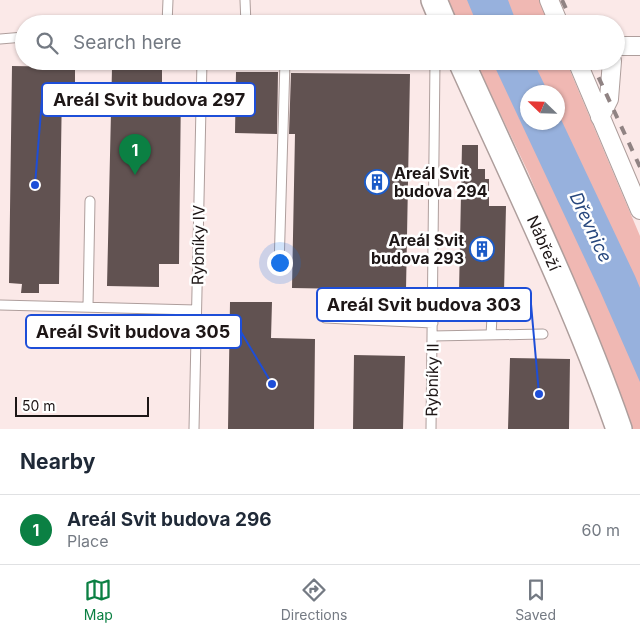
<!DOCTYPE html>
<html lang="en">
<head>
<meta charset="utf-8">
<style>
	:root { --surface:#fff; --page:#f6f6f7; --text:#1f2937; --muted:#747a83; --line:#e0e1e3; --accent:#0b8043 }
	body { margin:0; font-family:Inter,sans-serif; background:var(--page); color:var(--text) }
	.compass { position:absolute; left:520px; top:85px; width:45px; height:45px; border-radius:50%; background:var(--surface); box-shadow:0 1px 4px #0004; rotate:293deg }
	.scale { position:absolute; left:15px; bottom:12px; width:134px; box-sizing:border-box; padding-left:5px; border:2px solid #1d1616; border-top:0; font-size:14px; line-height:18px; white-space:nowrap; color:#1d1616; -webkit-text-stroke:4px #fff; paint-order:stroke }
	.you { position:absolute; left:279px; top:262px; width:18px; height:18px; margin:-12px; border:4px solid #fff; border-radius:50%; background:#1a73e8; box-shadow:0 0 0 8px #1a73e833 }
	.badge { display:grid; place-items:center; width:32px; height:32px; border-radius:50%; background:var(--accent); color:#fff; font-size:16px; font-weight:700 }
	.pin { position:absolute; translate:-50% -41px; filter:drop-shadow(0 1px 2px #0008) }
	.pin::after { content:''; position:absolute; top:26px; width:18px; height:15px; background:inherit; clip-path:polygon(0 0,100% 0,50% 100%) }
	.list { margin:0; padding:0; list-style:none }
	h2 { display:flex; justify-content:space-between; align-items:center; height:65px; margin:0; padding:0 20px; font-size:21px }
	h2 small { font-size:16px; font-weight:400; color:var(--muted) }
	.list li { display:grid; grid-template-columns:32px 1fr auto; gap:15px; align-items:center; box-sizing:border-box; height:70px; padding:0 20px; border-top:1px solid var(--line) }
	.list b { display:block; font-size:19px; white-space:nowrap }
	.list p { margin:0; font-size:16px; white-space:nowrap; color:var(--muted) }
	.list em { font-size:16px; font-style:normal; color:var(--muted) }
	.icon { flex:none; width:28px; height:28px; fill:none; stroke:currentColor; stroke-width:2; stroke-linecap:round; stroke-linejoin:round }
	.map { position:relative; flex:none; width:640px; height:429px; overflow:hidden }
	.search { position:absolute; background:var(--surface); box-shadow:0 1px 4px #0004; left:15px; right:15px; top:15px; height:55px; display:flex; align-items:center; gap:12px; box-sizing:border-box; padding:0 18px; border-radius:28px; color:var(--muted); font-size:19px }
	.sheet { height:135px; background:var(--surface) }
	nav { display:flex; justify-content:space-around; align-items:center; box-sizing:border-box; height:70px; border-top:1px solid var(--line); background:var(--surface); font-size:14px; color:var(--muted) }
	nav a { display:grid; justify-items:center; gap:2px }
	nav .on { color:var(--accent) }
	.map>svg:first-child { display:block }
</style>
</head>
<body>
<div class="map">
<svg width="640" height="429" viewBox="0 0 640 429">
	<rect width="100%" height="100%" fill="#fbe9e8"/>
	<path fill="#f0b8b3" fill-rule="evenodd" d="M446,0H540L550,24H457Z
		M475,61H566L640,236V429H629L579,295L528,172ZM528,92H558V122H528Z"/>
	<path fill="#97b1dd" d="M467,0H508L517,24H477Z
		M492,61H533L548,92H528V122H558V113L635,276L640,288V382L600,291Z"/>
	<path fill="#615251" d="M12,66L75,67V87L62,86L59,284H39V293H21L22,284L9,283Z
		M112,68L162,69V87H181L179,264H159V287L107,286Z
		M236,72H278L277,134L235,133Z
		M291,73L410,74L406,290L292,288L295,134H289Z
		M462,145H478V169H485V179H489V206H506L504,293L459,292Z
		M230,302H272L271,338L315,339L314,429H228Z
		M354,355L405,356L403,429H353Z
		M510,358L570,359L569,429H508Z"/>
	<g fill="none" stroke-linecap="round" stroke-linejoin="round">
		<defs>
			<path id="lane" d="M245,0L246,24
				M167,24L168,0
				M0,39L24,37
				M279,268L285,61
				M0,305L196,310
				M88,306L90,201
				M325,318L433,323
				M491,335L493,299
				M432,336L543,334
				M194,429L202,61
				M431,429L435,61"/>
			<path id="street" d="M549,0L559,24
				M616,46H640
				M577,61L640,210
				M600,117L609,99L612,61"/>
			<g id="secondary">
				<path d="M434,0L444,24"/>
				<path id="s1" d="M461,61C516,183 575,303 619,429"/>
			</g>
		</defs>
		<use href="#lane" stroke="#ae9e9c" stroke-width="11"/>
		<use href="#street" stroke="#ae9e9c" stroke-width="20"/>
		<use href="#secondary" stroke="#ae9e9c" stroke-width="28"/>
		<use href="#lane" stroke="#fff" stroke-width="9"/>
		<use href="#street" stroke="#fff" stroke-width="18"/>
		<use href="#secondary" stroke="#fff" stroke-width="25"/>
		<path stroke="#908383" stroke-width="4" stroke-dasharray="9 9" stroke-linecap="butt" d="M562,0L573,24
			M591,61L640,167"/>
	</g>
	<defs>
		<symbol id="building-ring" viewBox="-11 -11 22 22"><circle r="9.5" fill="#fff" stroke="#1c5bc7" stroke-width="1.5"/><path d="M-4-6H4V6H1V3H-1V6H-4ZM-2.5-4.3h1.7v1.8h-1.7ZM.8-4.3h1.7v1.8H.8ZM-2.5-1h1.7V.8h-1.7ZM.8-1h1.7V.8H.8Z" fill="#1c5bc7"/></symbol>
	</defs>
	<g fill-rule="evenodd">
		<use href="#building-ring" x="363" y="168" width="28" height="28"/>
		<use href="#building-ring" x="468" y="235" width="28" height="28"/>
	</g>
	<g text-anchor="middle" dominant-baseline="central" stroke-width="5" stroke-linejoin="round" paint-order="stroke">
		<g font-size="16" font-weight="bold" fill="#1d1616" stroke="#fff" text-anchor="start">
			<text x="394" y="173">Areál Svit<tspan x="394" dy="18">budova 294</tspan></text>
			<text x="464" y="240" text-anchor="end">Areál Svit<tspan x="464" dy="18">budova 293</tspan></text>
		</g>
		<g font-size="16" fill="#1d1616" stroke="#fff">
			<text stroke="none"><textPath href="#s1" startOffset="200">Nábřeží</textPath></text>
			<text transform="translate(198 245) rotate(-89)">Rybníky IV</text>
			<text transform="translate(432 380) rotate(-89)">Rybníky II</text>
		</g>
		<g font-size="18" font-style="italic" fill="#27477d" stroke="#fff">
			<text transform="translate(591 227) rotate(65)">Dřevnice</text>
		</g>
	</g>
	<path fill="none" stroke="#1d4ed8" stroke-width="2" d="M35 185L42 99M539 394L531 304M272 384L241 332"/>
	<g fill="#1d4ed8" stroke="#fff" stroke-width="2">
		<circle cx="35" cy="185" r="5"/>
		<circle cx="539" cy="394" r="5"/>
		<circle cx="272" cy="384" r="5"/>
	</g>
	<g fill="#fff" stroke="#1d4ed8" stroke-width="2">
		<rect x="42" y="83" width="213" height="33" rx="5"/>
		<rect x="317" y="288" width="214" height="33" rx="5"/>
		<rect x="26" y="315" width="215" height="33" rx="5"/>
	</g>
	<g font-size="18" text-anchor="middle" font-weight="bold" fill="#1d1616">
		<text x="149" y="106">Areál Svit budova 297</text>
		<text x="424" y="311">Areál Svit budova 303</text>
		<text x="133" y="338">Areál Svit budova 305</text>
	</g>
</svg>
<svg class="compass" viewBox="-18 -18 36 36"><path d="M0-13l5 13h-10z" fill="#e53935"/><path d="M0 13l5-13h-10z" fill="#747a83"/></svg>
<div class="scale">50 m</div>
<div class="you"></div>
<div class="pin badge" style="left:135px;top:175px">1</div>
<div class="search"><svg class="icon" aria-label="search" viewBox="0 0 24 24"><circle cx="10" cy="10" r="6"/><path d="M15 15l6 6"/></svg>Search here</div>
</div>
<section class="sheet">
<h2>Nearby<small></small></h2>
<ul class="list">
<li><span class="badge">1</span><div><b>Areál Svit budova 296</b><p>Place</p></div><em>60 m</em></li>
</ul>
</section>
<nav>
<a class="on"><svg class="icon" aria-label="map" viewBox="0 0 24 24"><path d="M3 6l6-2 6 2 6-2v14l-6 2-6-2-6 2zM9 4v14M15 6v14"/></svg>Map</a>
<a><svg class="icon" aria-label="directions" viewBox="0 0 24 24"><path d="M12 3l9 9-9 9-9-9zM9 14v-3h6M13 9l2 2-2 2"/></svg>Directions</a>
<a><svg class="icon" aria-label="saved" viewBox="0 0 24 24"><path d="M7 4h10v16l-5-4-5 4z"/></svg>Saved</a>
</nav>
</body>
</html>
